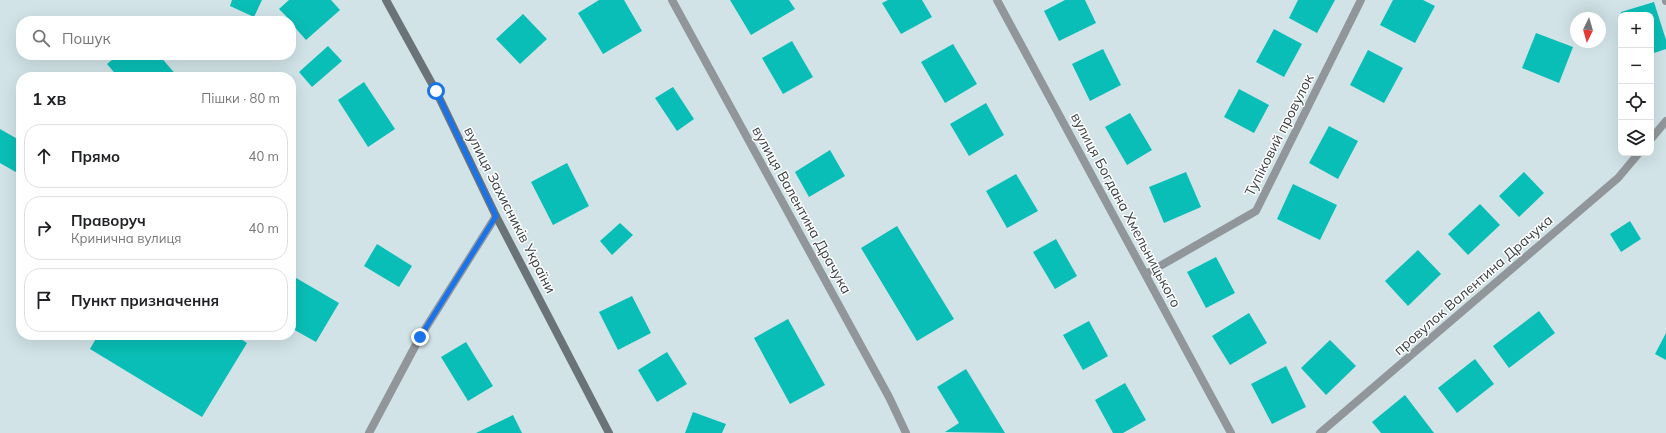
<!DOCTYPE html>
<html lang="uk">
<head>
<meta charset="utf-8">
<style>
	:root { --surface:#fff; --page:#f2f2f2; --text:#202124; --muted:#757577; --line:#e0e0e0 }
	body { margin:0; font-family:Mulish,sans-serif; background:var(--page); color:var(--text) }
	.controls { position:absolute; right:12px; top:12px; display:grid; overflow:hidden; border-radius:8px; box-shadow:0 4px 16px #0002 }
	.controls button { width:36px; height:36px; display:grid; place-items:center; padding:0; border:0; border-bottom:1px solid var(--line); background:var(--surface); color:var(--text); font:20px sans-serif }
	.compass { position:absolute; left:1570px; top:12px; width:36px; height:36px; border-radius:50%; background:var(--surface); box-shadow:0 4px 16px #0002; rotate:185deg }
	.stop { position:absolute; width:12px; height:12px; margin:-9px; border:3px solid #1a73e8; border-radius:50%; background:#fff }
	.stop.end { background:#1a73e8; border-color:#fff; box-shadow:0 1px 4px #0008 }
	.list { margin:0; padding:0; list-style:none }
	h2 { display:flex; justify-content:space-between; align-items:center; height:52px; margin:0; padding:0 16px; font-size:17px }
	h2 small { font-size:13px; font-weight:400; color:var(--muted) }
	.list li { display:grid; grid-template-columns:26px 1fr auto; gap:12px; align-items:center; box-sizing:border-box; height:64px; margin:0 8px 8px; padding:0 8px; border:1px solid var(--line); border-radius:16px }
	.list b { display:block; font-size:15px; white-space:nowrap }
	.list p { margin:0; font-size:13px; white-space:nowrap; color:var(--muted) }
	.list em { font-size:13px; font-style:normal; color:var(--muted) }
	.icon { flex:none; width:22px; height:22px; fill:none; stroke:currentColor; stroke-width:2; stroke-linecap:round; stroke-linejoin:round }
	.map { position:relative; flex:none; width:1666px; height:433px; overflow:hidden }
	.search { position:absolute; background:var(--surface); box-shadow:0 4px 16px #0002; left:16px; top:16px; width:280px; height:44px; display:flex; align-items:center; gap:10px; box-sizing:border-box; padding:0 14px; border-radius:16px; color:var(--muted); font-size:15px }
	.panel { position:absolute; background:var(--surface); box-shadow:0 4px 16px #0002; left:16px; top:72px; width:280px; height:268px; border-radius:16px }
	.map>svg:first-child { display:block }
</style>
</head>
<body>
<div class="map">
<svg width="1666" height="433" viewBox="0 0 1666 433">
	<rect width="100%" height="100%" fill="#d1e3e7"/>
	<path fill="#09beb6" d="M232,0H262L254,17L230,6Z
		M289,0H331L340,10L306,40L291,23V21L279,9Z
		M599,0H624L642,31L603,54L578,13Z
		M730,0H789L795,9L751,35Z
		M888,0H922L932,17L901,34L882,3Z
		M1065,0H1085L1096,23L1059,41L1044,11Z
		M1298,0H1335L1317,33L1289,18Z
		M1393,0H1423L1435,6L1415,43L1380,25Z
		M1654,2L1666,40V49L1651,54V15H1622L1621,12Z
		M523,14L547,39L520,64L496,39Z
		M1274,29L1302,44L1284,77L1256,62Z
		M1536,33L1573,47L1559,83L1522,68Z
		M792,41L813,77L783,94L762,58Z
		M953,44L977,84L945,103L921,62Z
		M328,46L342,61L312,87L299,72Z
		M1103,49L1121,85L1090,101L1072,64Z
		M1368,50L1403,68L1384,103L1350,85Z
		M118,55H159L178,77H118L107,64Z
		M364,82L395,129L368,147L338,100Z
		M673,87L694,119L677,131L655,98Z
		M1239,89L1269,105L1254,133L1224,117Z
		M986,103L1004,135L969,156L950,124Z
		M1130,113L1152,150L1127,165L1105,127Z
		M1329,126L1358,141L1338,179L1309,163Z
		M0,129L21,141V175L0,163Z
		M830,150L845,176L809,197L795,172Z
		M567,163L589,206L553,225L531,182Z
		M1186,172L1201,207L1164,223L1149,187Z
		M1524,172L1544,193L1519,217L1499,196Z
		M1016,174L1038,211L1007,228L986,191Z
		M1293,184L1337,205L1320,240L1277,219Z
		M1480,204L1500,225L1468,255L1448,234Z
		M1630,221L1641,239L1621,252L1610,234Z
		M620,223L633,235L612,255L600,241Z
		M897,226L954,319L917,341L861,248Z
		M1056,239L1077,276L1055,289L1033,252Z
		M377,244L412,266L399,287L364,266Z
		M1418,250L1441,274L1408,306L1385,281Z
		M1216,257L1235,293L1206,308L1187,272Z
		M291,275L339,303L316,342L291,328Z
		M632,296L651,333L618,350L599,312Z
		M1539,311L1555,333L1509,368L1493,346Z
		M1249,313L1267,343L1230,365L1212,336Z
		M788,319L825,385L790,404L754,338Z
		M1089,321L1108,356L1083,370L1063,335Z
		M1666,333V360L1655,354Z
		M98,335H235L247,343L202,417L90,349Z
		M1330,340L1356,366L1326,395L1301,368Z
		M466,342L493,386L468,401L441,357Z
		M667,352L687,384L657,402L638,370Z
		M1475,359L1494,384L1457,413L1438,388Z
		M1286,366L1306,407L1272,424L1251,384Z
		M966,369L1005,433L945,432L959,423L937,387Z
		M1125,383L1146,420L1123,433H1113L1095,400Z
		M1405,395L1434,433H1381L1372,422Z
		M693,412L726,424L722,433H685Z
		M513,415L522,433H476Z"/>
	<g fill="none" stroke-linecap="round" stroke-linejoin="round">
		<path stroke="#90969a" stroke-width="8" d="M672,0L889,397L906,433
			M997,0L1231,433
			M1666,0V1
			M1651,139L1666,121
			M1146,274L1256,211L1361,0
			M369,433L420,337L496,216
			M1320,433L1618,178L1639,153"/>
		<path stroke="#6a7378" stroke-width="8" d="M386,0L436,91L496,216L609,433"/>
	</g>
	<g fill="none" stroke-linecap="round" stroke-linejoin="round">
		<path stroke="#1a73e8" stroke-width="5" d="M420,337L496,216L436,91"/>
	</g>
	<g text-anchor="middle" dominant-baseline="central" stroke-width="3" stroke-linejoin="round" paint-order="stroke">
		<g font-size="14" fill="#373e40" stroke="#fff">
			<text transform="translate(1279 135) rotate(-63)">Тупіковий провулок</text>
			<text transform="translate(510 210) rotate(63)">вулиця Захисників України</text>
			<text transform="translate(802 210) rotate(61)">вулиця Валентина Драчука</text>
			<text transform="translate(1126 210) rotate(62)">вулиця Богдана Хмельницького</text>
			<text transform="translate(1473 285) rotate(-41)">провулок Валентина Драчука</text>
		</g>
	</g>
</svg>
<div class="controls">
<button>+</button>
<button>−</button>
<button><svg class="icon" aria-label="locate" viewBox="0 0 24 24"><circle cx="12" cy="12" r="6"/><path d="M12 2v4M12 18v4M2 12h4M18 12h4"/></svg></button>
<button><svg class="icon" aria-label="layers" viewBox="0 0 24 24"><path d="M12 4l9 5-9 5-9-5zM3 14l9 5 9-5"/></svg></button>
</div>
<svg class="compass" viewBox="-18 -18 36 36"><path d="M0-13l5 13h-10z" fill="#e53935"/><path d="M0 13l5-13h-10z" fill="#757577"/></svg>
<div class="stop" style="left:436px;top:91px"></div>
<div class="stop end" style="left:420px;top:337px"></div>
<div class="search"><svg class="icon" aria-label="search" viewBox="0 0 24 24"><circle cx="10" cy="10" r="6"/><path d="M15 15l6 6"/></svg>Пошук</div>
<section class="panel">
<h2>1 хв<small>Пішки · 80 m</small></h2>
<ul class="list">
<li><svg class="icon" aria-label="ahead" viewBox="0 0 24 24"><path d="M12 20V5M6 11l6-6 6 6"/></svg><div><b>Прямо</b></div><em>40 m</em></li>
<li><svg class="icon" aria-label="right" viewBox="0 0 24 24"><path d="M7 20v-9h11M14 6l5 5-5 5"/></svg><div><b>Праворуч</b><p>Кринична вулиця</p></div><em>40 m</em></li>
<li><svg class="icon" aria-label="arrive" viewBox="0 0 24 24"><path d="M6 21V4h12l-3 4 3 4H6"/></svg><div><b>Пункт призначення</b></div></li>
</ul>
</section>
</div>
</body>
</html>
